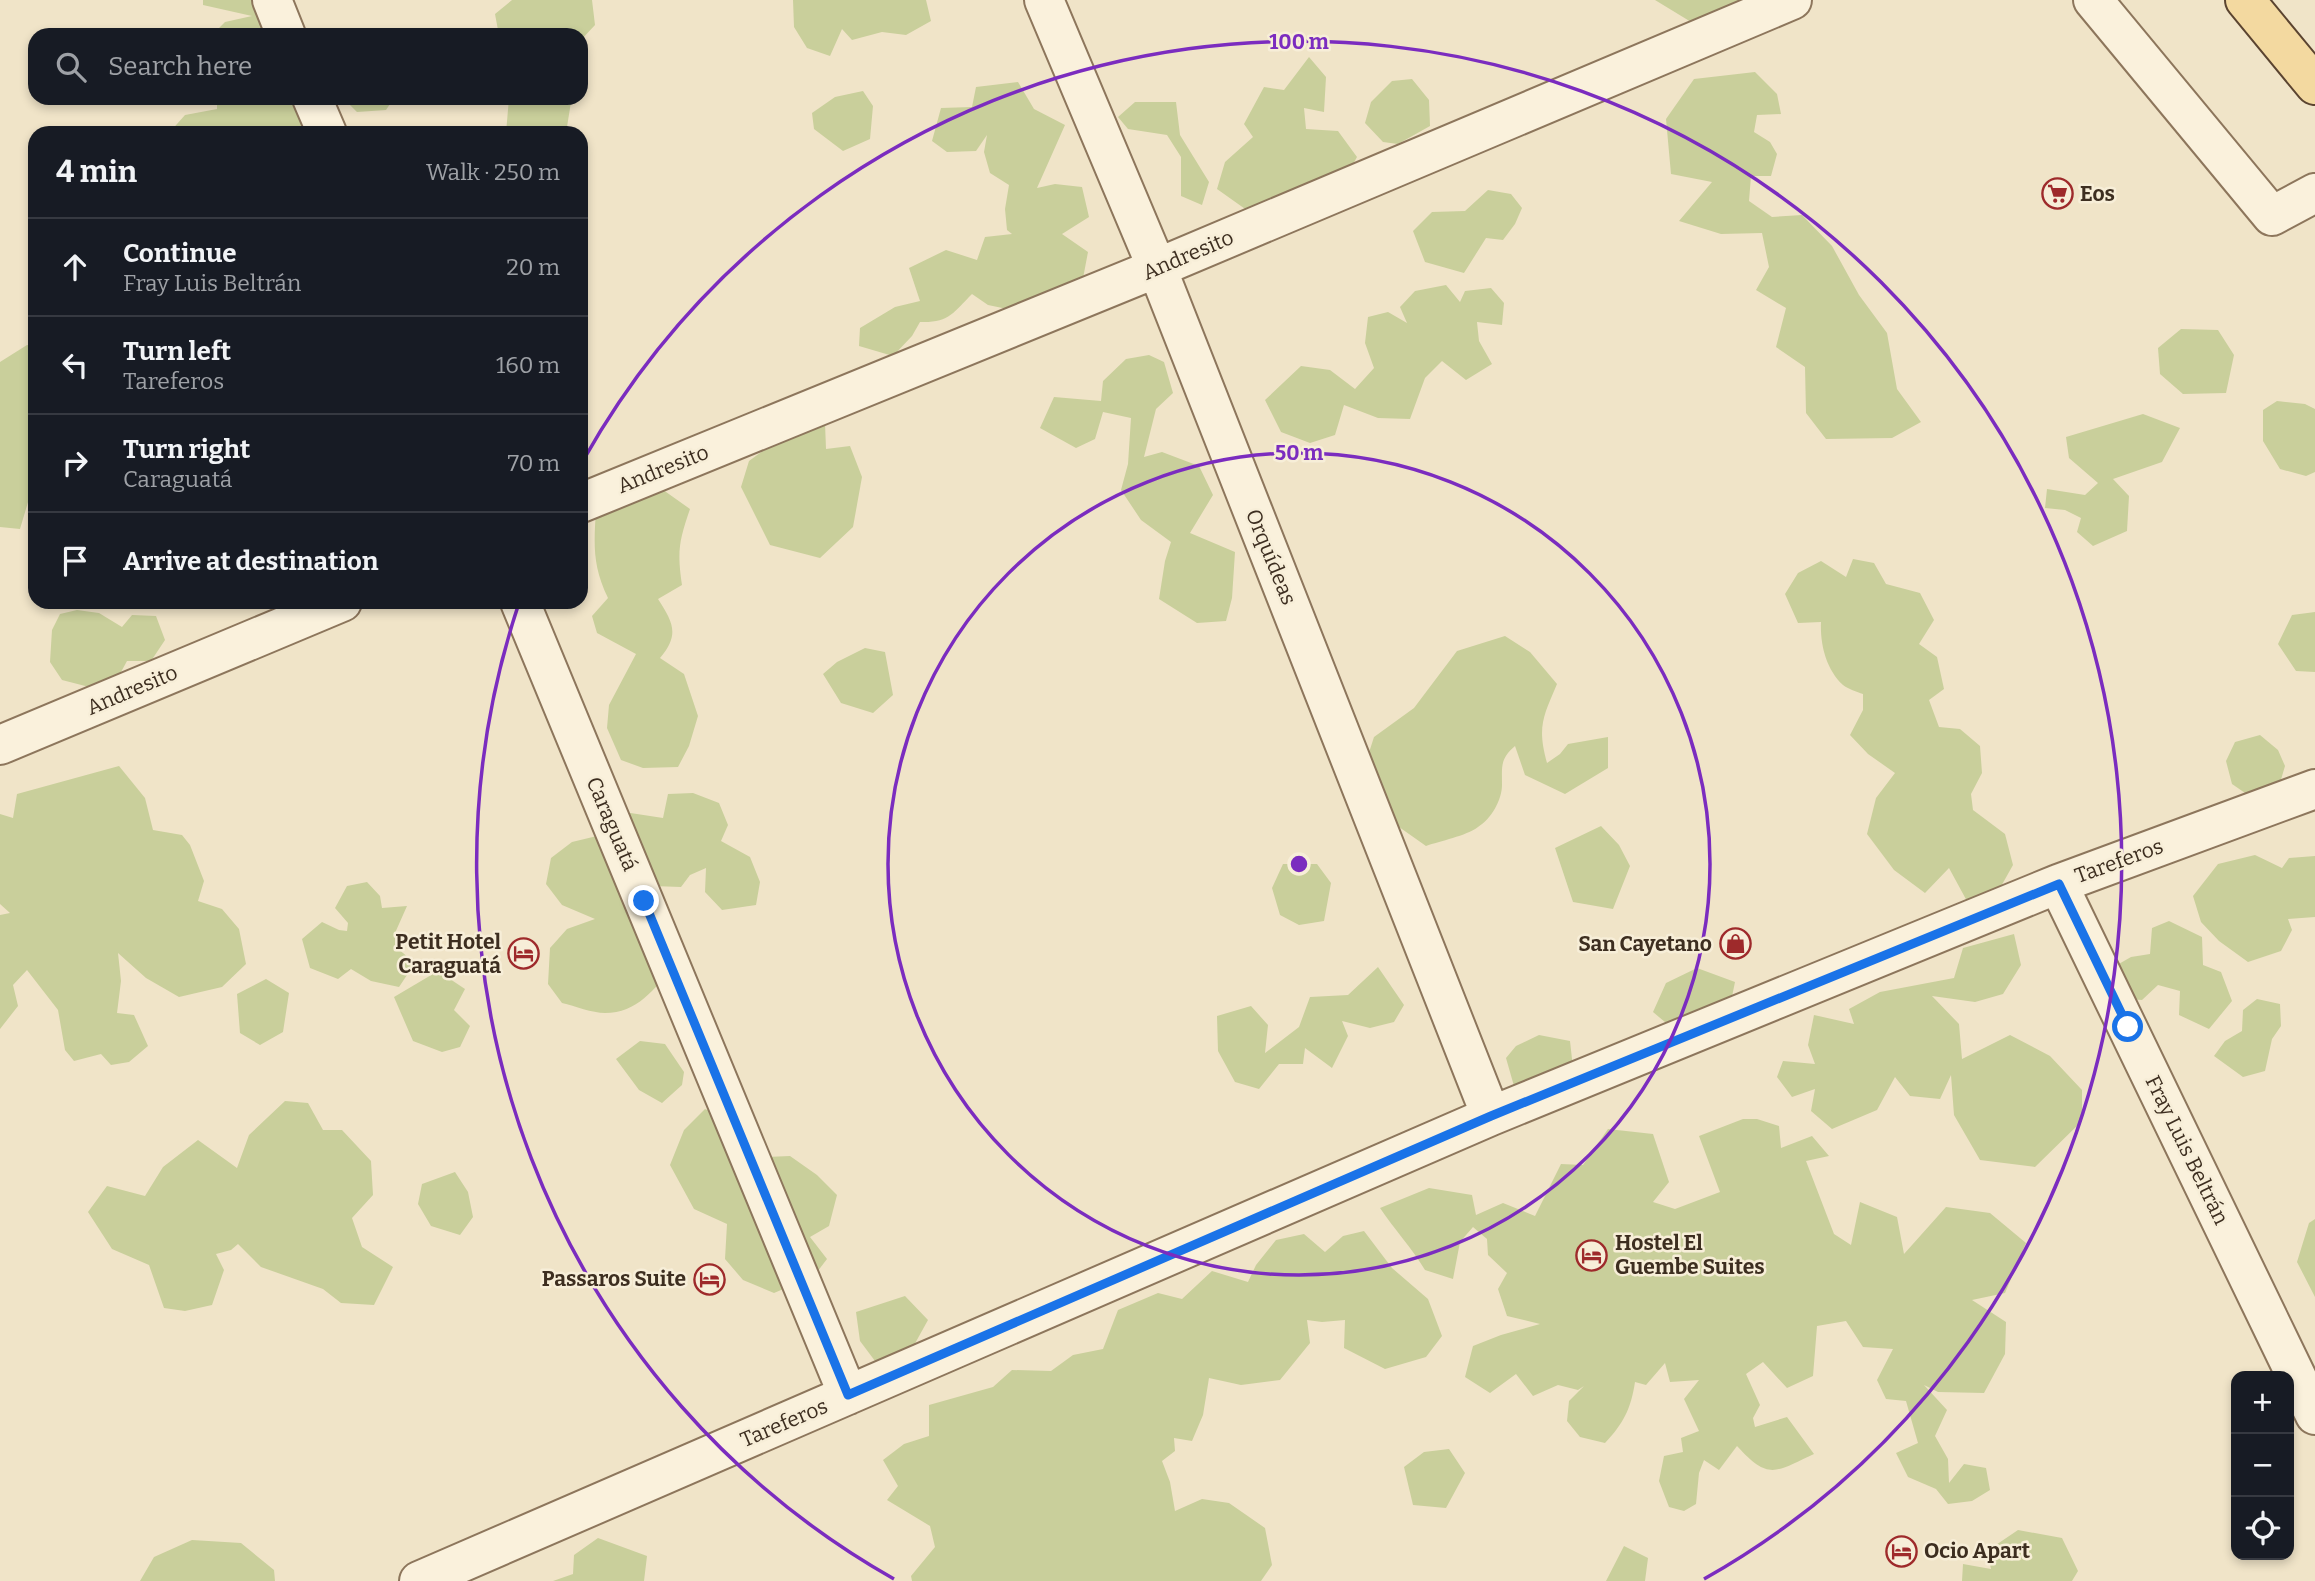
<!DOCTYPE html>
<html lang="en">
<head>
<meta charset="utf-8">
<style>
	:root { --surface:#171b24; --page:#242831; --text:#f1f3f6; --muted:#9ea1a6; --line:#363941 }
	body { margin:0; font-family:Bitter,serif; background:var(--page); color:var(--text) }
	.controls { position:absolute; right:21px; bottom:21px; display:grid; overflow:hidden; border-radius:14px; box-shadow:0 4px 10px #0003 }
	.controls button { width:63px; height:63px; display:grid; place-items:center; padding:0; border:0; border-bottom:2px solid var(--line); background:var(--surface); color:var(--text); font:35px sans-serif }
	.stop { position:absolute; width:21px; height:21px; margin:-16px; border:5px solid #1a73e8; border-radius:50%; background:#fff }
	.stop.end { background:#1a73e8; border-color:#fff; box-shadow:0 2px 7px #0008 }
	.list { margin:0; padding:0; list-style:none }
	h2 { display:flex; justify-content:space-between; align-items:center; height:91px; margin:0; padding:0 28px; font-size:30px }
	h2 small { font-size:23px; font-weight:400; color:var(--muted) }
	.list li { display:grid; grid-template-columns:46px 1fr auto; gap:21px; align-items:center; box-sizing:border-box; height:98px; padding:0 28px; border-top:2px solid var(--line) }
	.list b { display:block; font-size:26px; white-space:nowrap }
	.list p { margin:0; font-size:23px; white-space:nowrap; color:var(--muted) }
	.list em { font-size:23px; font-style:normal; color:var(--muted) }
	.icon { flex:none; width:38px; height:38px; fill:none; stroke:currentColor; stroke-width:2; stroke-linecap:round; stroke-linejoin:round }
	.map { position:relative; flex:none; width:2315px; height:1581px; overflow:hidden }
	.search { position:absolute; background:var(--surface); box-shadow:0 4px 10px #0003; left:28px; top:28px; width:560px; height:77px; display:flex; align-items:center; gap:18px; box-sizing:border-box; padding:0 24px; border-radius:21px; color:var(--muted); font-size:26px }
	.panel { position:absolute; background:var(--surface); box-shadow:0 4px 10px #0003; left:28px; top:126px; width:560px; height:483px; border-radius:21px }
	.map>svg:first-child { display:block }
</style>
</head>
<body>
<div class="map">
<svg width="2315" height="1581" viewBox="0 0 2315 1581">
	<rect width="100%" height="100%" fill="#f0e4c8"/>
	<path fill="#c9cf9b" d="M203,0H275L279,35H212L225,22L252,16L203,5Z
		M512,0H592L595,25L581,40V35L550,33L502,35L498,30L495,14Z
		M793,0H926L931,21L906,35L882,32L852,40L842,29L830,56L807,48L794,27Z
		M1655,0H1765L1696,25Z
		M1309,57L1326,77L1324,112L1304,108L1306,129L1338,131L1357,157L1352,166L1248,211L1217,189L1225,162L1253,137L1244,124L1264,87L1284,90Z
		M1755,72L1777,94L1781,114L1757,115L1754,132L1770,142L1777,154L1771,176H1751L1749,201L1772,217L1802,215L1832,246L1859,295L1887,333L1897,389L1921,422L1892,438L1826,439L1806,413L1805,367L1776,347L1786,308L1756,290L1769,267L1762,233L1721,234L1679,221L1712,182L1671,174L1666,119L1694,79Z
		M1412,79L1429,100L1430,126L1398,144L1383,142L1365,123L1371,102L1392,81Z
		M1018,82L1034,109L1065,125L1037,188L1055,184L1082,187L1089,217L1062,234L1088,252L1077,310L1040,316L988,305L972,294C953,313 949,323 920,322L912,336L893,356L859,346L860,328L895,307L920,301L909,268L946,250L977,260L985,237L1012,234L1007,230L1005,209L1009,185L990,173L984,152L987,135L976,151L947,152L932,141L941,108L972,107L976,87Z
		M863,91L873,106L870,139L843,151L814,129L812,113L835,97Z
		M217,98H304L311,133H169L185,115L217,109Z
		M343,98H394L386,110L357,112Z
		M509,98H569L571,102L566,133H506Z
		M1135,102H1176L1180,135L1209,182L1202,205L1181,196V157L1167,135L1128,129L1118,117Z
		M1488,190L1511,194L1522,208L1515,224L1503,240L1486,238L1464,273L1425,262L1413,231L1432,212L1465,211Z
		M1446,285L1460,302L1465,291L1491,288L1504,303L1502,325L1477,322L1479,341L1492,364L1466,380L1442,361L1425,378L1410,419L1378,418L1344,405L1335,435L1310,443L1281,432L1265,400L1301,366L1330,370L1355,389L1374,368L1365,343L1368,317L1388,312L1407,323L1400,307L1415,291Z
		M2181,329L2218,330L2234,355L2226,393L2183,394L2160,374L2158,348Z
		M27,345L35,346V492H31L20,529L0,527V362Z
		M1149,355L1164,362L1173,393L1156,409L1144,457L1162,452L1199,466L1213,495L1190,533L1235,552L1232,598L1226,621L1197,623L1159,599L1165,561L1171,542L1141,520L1121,490L1128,464L1131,418L1103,412L1095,439L1076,448L1040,428L1054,397L1101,401L1103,381L1126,359Z
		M2277,401L2305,404L2315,409V472L2306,476L2280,469L2263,441V410Z
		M2143,414L2180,428L2162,462L2113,479L2129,496L2127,531L2093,546L2077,532L2081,518L2065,510L2045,508L2047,489L2085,495L2098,483L2069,458L2066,437Z
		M825,423L826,449L850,446L862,477L853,527L820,558L770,545L741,487L749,461L771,445Z
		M659,487L690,509C679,541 677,551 682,585L658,599C673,622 680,635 660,658L684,674L698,716L689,746L678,767L643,768L621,760L607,728L609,705L636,654L597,633L592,616L608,598C592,565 594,544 596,509Z
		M1853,559L1874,563L1886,584L1920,593L1934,620L1919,644L1937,657L1944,689L1929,700L1939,727L1960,729L1980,746L1982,773L1971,794L1973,810L2005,834L2013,865L1995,897L1968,903L1949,868L1925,893L1894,870L1867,834L1876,798L1895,773L1868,754L1850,735L1863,710V694C1857,692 1848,689 1843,685C1826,669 1820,644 1821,622L1798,623L1785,594L1798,573L1821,561L1846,577Z
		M77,610L99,613L122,627L132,615L156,616L165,640L151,661H127L115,683L93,688L62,680L50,662L52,630L60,614Z
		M2315,612V672L2296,671L2278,644L2292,615Z
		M1505,636L1530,652L1557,684C1543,717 1537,727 1547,763L1560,754L1568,744L1608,737V768L1565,794L1525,775L1515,746C1500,759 1502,766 1502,785C1502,800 1491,819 1478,827C1466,836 1440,841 1426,846L1392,822L1365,765L1374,737L1414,708L1457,651Z
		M865,648L885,652L893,695L873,713L841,703L823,674L837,662Z
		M2260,735L2278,750L2285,766L2280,783L2248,795L2232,784L2226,761L2235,742Z
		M119,766L145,798L153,830L182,835L190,845L204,881L198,901L222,909L239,929L246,964L222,987L179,997L146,978L118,953L121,981L117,1013L134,1015L148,1046L129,1062L111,1065L101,1054L74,1061L65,1050L58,1010L27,970L13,985L18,1006L0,1029V915L10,913L0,904V814L13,818L17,794Z
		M693,793L719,803L728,825L721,841L750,857L760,882L756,905L722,910L705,892L706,868L690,875L681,887L653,886L672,967C655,989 637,1013 605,1013C592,1013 575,1006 562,1003L548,984L550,948L567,929L595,919L562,905L546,884L551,858L572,842L597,836L624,812L663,818L668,794Z
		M1601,826L1619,845L1630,866L1613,909L1573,902L1555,848Z
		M2255,855L2282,868L2289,858L2315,856V917L2288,919L2292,930L2281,951L2248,962L2219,941L2201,922L2193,896L2218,864Z
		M1283,864H1317L1331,883L1324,921L1299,925L1280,915L1272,888Z
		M367,882L380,896L382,908L407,906L395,933L397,948L415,963L399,987L371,981L351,969L338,979L310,968L302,939L322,922L339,930L347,931L348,923L335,908L347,886Z
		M2169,921L2202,937L2203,965L2221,972L2232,1001L2209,1029L2179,1015L2180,991L2158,985L2142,1000L2129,999L2117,965L2131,957L2150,954L2152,928Z
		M2014,934L2021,965L2003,994L1975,1002L1932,996L1959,1024L1962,1059L2010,1035L2050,1056L2082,1090V1121L2035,1167L1980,1160L1954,1115L1951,1075L1940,1099L1910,1096L1895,1077L1877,1110L1832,1129L1811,1111L1815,1089L1792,1097L1777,1077L1783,1061L1815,1064L1808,1045L1814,1015L1854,1024L1849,1009L1880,992L1954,978L1963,948Z
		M1378,967L1404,1005L1394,1022L1370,1028L1342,1021L1348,1036L1332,1068L1305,1048L1303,1064H1279L1259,1089L1235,1082L1218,1051L1217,1016L1251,1006L1268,1025L1265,1053L1299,1027L1310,997L1348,995Z
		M1697,968L1735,982L1729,1011L1684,1038L1653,1012L1666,983Z
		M438,971L465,989L454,1010L470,1026L460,1047L442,1052L413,1041L394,997Z
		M266,979L289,993L283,1032L260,1045L240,1033L237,994Z
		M2257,999L2280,1004L2281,1026L2272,1039L2265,1071L2243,1077L2214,1056L2225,1041L2242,1031L2243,1010Z
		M1539,1035L1570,1041L1573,1068L1514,1086L1506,1058L1516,1046Z
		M640,1041L665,1044L684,1072L682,1085L662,1103L639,1090L616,1059Z
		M285,1101L308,1103L323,1130H342L371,1161L373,1195L352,1218L362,1247L393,1267L374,1305L341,1303L323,1289L261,1267L238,1244L231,1250L216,1254L224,1270L212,1305L185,1311L164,1308L149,1265L112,1249L88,1212L107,1186L145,1196L163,1167L198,1140L237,1168L249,1135Z
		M705,1109L758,1132L766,1157L790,1156L817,1175L837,1195L829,1226L810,1237L827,1259L814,1276L774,1293L743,1280L725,1259L727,1224L694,1209L670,1165L684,1130Z
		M1743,1119H1757L1779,1126L1781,1148L1812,1136L1829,1156L1806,1161L1834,1234L1851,1245L1860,1202L1897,1217L1904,1254L1946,1207L1990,1213L2026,1243L2005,1293L1972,1300L2006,1322L2005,1354L1984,1393L1938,1392L1924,1385L1947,1410L1935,1436L1948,1459L1949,1483L1964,1464L1986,1468L1990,1490L1972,1501L1948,1504L1936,1489L1908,1477L1896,1453L1918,1443L1906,1401L1886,1399L1877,1380L1893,1349L1863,1347L1846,1321L1817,1326L1813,1376L1787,1388L1763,1362L1746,1374L1760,1405L1753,1418L1755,1427L1787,1417L1814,1454C1775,1472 1769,1481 1737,1446L1719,1470L1704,1460L1699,1473L1696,1504L1684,1511L1669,1507L1659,1481L1664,1456L1683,1452L1681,1438L1699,1431L1684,1399L1699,1380L1670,1382L1665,1363L1646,1385L1635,1382C1631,1409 1623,1424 1605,1443L1580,1437L1567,1421L1569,1401L1584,1386L1578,1390L1558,1385L1533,1396L1516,1374L1490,1393L1465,1377L1473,1346L1501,1335L1540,1324L1507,1316L1498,1289L1507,1273L1488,1255L1487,1239L1473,1227L1460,1242L1453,1279L1425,1270C1412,1248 1394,1229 1380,1208L1429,1188L1472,1195L1476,1215L1503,1203L1535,1216L1561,1164L1583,1165L1608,1129L1653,1134L1669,1182L1653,1202L1675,1209L1720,1192L1699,1136Z
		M455,1172L468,1192L473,1217L460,1235L431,1226L418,1204L422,1184Z
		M2315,1219V1297L2297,1262L2309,1223Z
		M1364,1231L1392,1268L1428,1299L1442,1336L1426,1357L1385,1369L1344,1348L1345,1320L1322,1322L1307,1320L1310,1343L1280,1380L1241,1385L1209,1378L1203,1415L1192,1441L1174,1438L1175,1451L1162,1461L1170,1482L1175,1511L1202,1499L1229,1503L1265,1528L1272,1565L1261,1581H912L911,1576L935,1547L930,1526L887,1500L898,1486L883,1460L904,1444L929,1436V1405L993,1387L1012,1370L1051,1371L1073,1355L1103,1349L1118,1310L1158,1293L1182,1299L1212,1271L1248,1282L1256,1265L1276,1240L1304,1234L1325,1252L1343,1236Z
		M905,1296L928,1320L908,1356L878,1365L860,1341L856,1312Z
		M1449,1449L1465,1473L1446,1508L1413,1505L1404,1467L1424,1452Z
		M2018,1530L2062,1538L2078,1571L2072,1581H1962L1963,1564L1991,1569L1987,1551Z
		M598,1538L647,1556L644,1581H553L573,1574L574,1555Z
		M192,1540L241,1543L274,1570L275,1581H140L154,1557Z
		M1624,1546L1648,1558L1645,1581H1606Z"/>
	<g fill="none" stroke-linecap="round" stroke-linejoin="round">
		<defs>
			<path id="minor" d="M272,0L286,35
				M1044,0L1157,268L1491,1116
				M2093,0L2272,216L2315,193
				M312,98L327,133
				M581,503L1157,268L1792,0
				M520,602L848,1395
				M0,745L342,602
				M2058,884L2315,1415
				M419,1581L1491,1116L2058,884L2315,789"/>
			<path id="major" d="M2245,0L2315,85"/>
		</defs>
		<use href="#minor" stroke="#8d765c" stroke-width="42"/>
		<use href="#major" stroke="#5b4430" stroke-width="42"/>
		<use href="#minor" stroke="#faf1dc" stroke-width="38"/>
		<use href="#major" stroke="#f3d9a0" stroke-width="38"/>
	</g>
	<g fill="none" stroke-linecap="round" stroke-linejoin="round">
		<path stroke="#1a73e8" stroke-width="9" d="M644,901L848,1395L1491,1116L2059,884L2128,1027"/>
	</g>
	<g fill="none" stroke="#7b2cbf" stroke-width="3.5">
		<circle cx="1299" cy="864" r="411"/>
		<path d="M894 1579A822 822 0 0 1 519 603M584 459A822 822 0 1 1 1704 1579"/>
	</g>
	<defs>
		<symbol id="supermarket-ring" viewBox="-11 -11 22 22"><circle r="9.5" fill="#f7eed8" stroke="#9e2a2b" stroke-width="1.5"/><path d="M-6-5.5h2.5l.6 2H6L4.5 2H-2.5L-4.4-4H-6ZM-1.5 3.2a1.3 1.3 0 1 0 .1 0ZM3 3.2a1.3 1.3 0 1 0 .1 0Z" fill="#9e2a2b"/></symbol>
		<symbol id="shop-ring" viewBox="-11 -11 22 22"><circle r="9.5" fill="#f7eed8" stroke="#9e2a2b" stroke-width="1.5"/><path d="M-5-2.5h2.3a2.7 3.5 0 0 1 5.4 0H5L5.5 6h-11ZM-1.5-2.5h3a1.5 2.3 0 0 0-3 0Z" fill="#9e2a2b"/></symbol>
		<symbol id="hotel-ring" viewBox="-11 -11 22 22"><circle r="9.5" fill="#f7eed8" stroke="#9e2a2b" stroke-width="1.5"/><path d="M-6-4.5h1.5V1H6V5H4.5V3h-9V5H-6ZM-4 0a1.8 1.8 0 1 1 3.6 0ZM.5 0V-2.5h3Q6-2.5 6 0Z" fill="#9e2a2b"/></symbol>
	</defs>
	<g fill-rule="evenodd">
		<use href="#supermarket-ring" x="2040" y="176" width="35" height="35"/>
		<use href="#shop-ring" x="1718" y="926" width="35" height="35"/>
		<use href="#hotel-ring" x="506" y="936" width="35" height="35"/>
		<use href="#hotel-ring" x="1574" y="1238" width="35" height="35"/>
		<use href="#hotel-ring" x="692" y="1262" width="35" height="35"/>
		<use href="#hotel-ring" x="1884" y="1534" width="35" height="35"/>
	</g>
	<g text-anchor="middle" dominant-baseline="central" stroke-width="5" stroke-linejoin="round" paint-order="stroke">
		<g font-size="21" font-weight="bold" fill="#3d2e20" stroke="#f7eed8" text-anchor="start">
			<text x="2080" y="194">Eos</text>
			<text x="501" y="942" text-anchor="end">Petit Hotel<tspan x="501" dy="24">Caraguatá</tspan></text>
			<text x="1712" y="944" text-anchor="end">San Cayetano</text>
			<text x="1615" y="1243">Hostel El<tspan x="1615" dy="24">Guembe Suites</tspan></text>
			<text x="686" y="1279" text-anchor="end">Passaros Suite</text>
			<text x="1924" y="1551">Ocio Apart</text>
		</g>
		<g font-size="21" fill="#3d2e20" stroke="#f7eed8">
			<text transform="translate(1188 255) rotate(-23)">Andresito</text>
			<text transform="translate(663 469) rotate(-22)">Andresito</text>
			<text transform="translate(1271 557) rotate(68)">Orquídeas</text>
			<text transform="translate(132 690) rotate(-23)">Andresito</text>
			<text transform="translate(612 824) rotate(67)">Caraguatá</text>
			<text transform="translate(2119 861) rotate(-20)">Tareferos</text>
			<text transform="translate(2187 1150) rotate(64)">Fray Luis Beltrán</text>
			<text transform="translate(784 1423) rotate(-23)">Tareferos</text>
		</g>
	</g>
	<circle cx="1299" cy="864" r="10" fill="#7b2cbf" stroke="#f7eed8" stroke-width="3.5"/>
	<g font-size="21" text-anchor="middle" font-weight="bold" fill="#7b2cbf" stroke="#f7eed8" stroke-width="5" stroke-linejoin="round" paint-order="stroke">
		<text x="1299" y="49">100 m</text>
		<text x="1299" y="460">50 m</text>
	</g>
</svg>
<div class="controls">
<button>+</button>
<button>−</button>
<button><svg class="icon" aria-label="locate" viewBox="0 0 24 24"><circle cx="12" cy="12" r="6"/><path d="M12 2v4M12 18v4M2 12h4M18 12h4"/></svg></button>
</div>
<div class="stop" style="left:2128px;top:1027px"></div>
<div class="stop end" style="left:644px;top:901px"></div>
<div class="search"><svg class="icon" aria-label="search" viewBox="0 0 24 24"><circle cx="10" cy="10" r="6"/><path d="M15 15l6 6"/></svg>Search here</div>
<section class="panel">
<h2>4 min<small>Walk · 250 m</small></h2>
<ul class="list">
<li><svg class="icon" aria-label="ahead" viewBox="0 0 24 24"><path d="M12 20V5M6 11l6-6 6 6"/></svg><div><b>Continue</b><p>Fray Luis Beltrán</p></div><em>20 m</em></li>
<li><svg class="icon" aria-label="left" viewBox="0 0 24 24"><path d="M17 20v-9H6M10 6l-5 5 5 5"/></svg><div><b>Turn left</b><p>Tareferos</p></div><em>160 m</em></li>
<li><svg class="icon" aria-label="right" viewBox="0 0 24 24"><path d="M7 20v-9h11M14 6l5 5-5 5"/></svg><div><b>Turn right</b><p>Caraguatá</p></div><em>70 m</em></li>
<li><svg class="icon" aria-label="arrive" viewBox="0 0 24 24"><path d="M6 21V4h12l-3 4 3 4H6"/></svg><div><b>Arrive at destination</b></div></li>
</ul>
</section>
</div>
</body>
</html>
